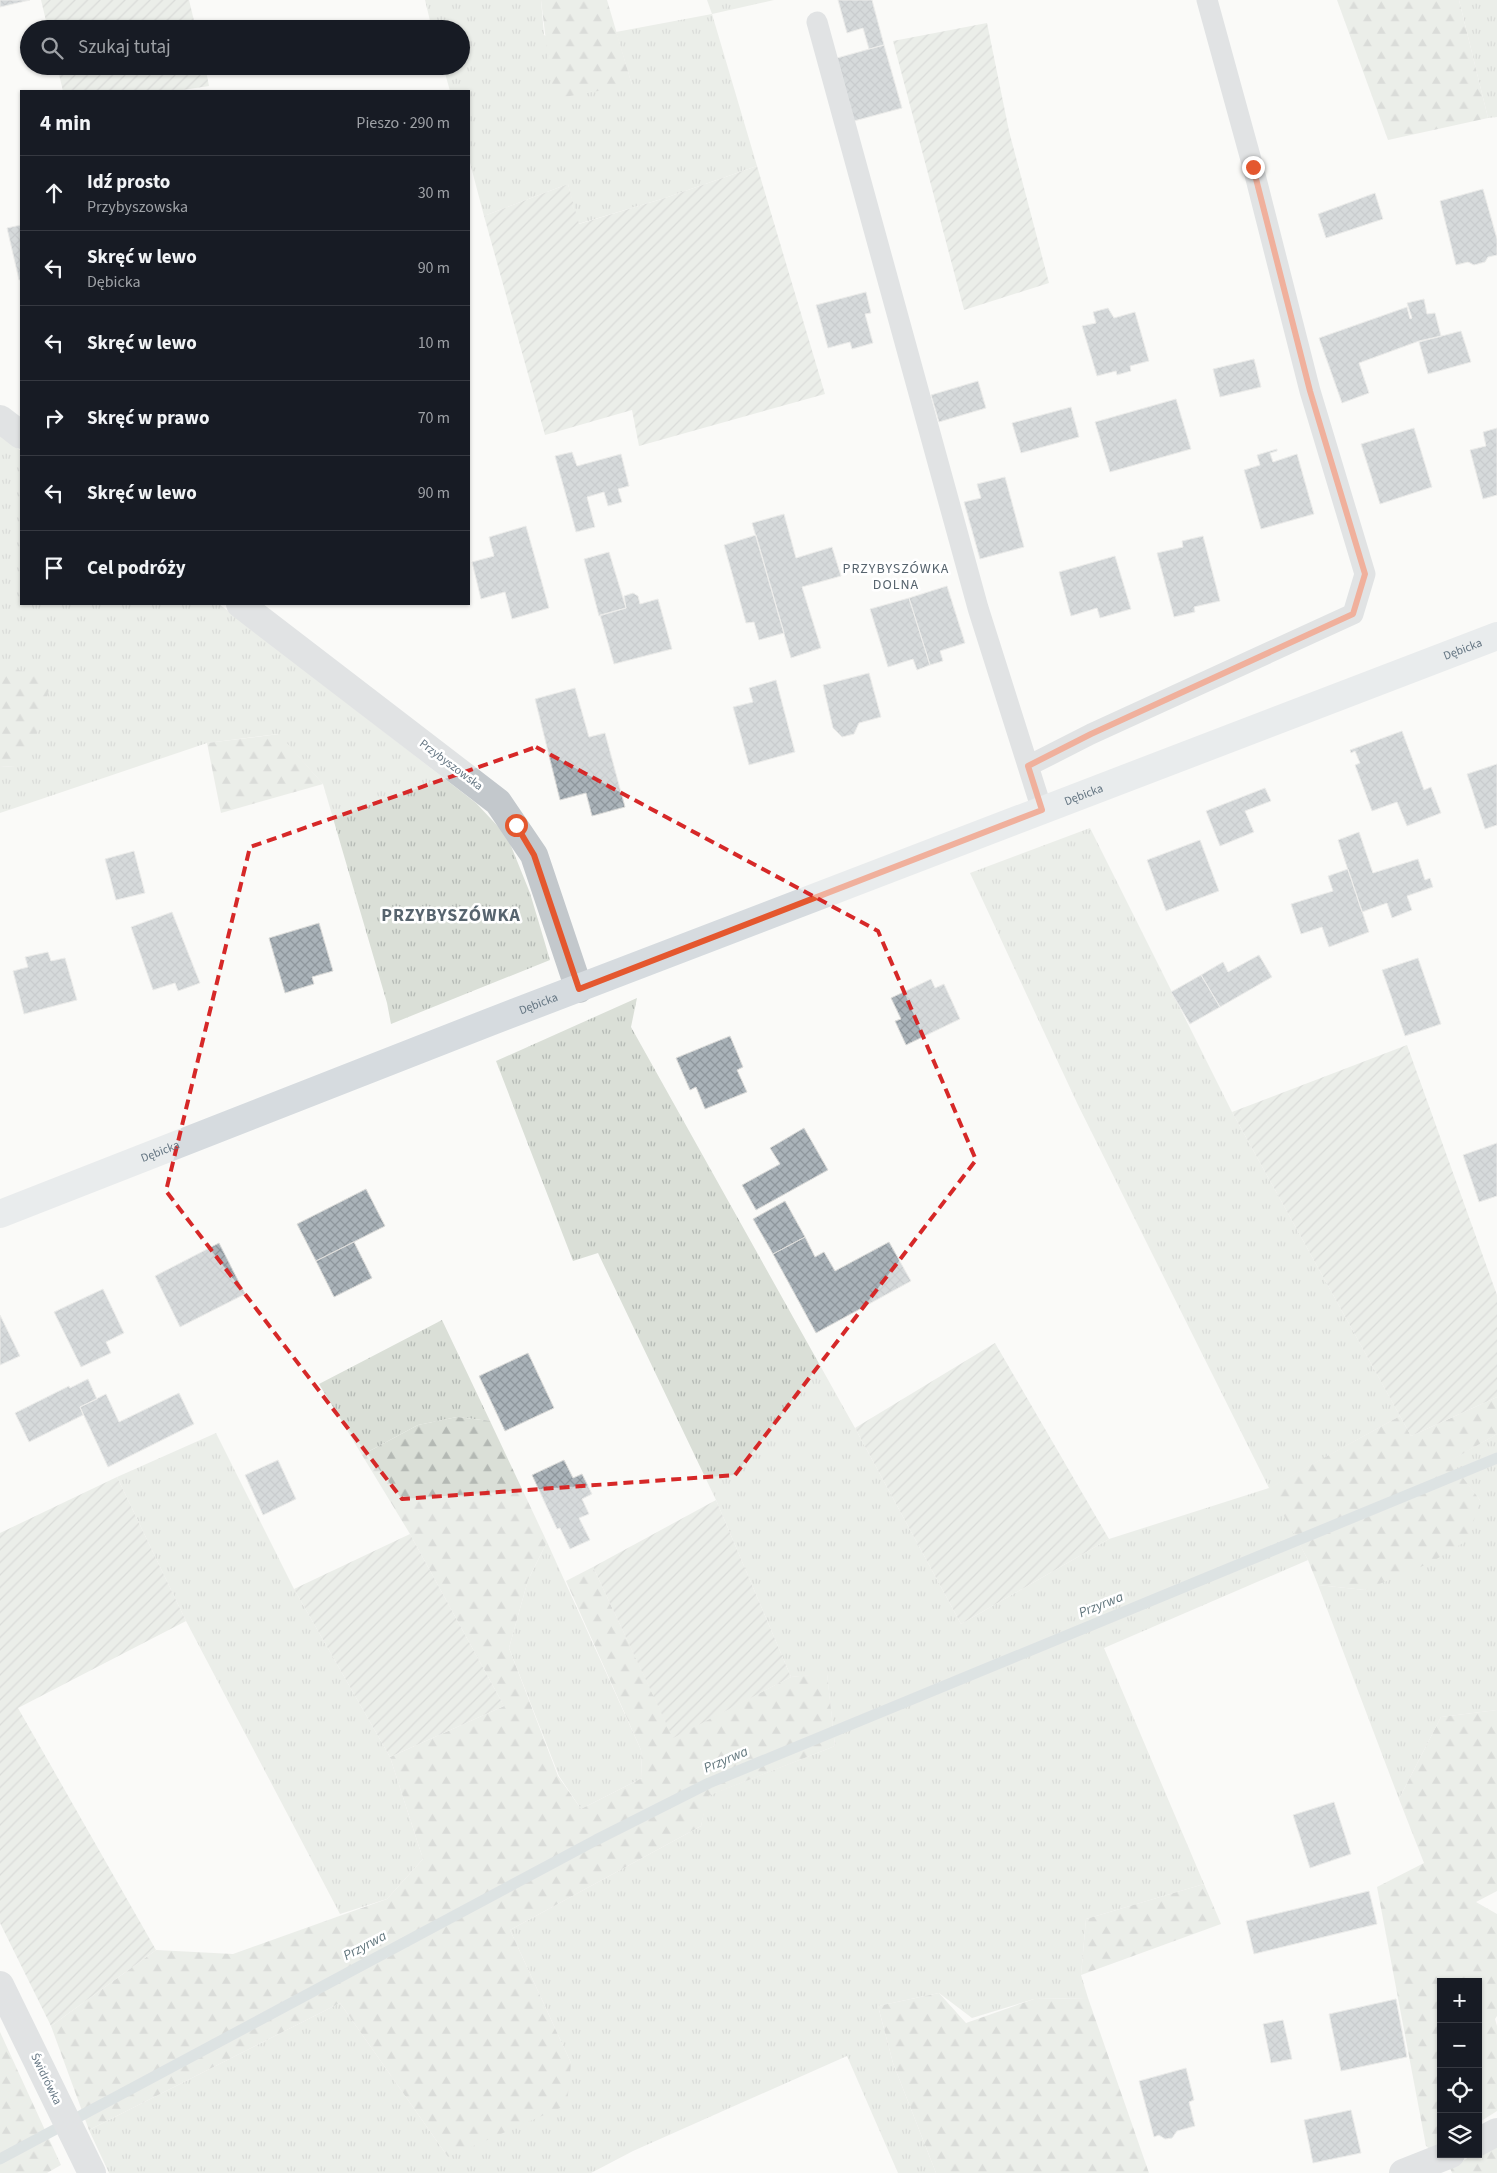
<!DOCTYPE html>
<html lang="pl">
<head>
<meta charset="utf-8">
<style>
	:root { --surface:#171b24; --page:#242831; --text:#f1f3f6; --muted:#9ea1a6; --line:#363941 }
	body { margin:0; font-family:"Source Sans 3",sans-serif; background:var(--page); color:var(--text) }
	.controls { position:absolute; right:15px; bottom:15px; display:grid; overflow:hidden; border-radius:0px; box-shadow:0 1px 4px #0004 }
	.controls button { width:45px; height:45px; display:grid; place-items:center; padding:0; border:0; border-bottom:1px solid var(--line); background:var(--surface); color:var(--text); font:25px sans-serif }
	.stop { position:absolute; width:15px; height:15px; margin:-11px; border:4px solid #e4572e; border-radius:50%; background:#fff }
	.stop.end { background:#e4572e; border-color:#fff; box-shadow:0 1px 5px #0008 }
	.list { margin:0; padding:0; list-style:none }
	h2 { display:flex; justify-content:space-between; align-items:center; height:65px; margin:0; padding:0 20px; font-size:21px }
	h2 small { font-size:16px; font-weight:400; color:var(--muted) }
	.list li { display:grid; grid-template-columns:32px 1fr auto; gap:15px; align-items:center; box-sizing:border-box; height:75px; padding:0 20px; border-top:1px solid var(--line) }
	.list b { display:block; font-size:19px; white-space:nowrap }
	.list p { margin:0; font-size:16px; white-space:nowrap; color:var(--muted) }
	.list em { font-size:16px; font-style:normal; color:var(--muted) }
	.icon { flex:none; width:28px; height:28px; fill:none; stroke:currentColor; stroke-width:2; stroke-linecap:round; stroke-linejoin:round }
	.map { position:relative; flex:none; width:1497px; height:2173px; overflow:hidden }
	.search { position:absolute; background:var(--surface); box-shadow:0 1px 4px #0004; left:20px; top:20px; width:450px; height:55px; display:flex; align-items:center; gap:12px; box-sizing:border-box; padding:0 18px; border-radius:28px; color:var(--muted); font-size:19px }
	.panel { position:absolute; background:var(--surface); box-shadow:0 1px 4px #0004; left:20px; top:90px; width:450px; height:515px; border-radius:0px }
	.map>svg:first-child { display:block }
</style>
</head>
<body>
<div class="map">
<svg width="1497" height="2173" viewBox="0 0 1497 2173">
	<defs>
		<pattern id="grass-tufts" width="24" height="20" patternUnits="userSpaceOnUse" patternTransform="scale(1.25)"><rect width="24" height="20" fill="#dadfd7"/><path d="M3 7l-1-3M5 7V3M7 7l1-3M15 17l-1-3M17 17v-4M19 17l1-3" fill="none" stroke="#b4b9b4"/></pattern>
		<pattern id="forest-firs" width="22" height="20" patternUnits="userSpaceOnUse" patternTransform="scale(1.25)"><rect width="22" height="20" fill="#dadfd7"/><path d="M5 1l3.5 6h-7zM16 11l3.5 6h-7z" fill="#b4b9b4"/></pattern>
		<pattern id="garden-furrows" width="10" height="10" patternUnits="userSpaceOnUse" patternTransform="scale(1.25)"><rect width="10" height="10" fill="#dadfd7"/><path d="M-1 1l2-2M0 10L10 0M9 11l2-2" fill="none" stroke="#b4b9b4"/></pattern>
		<pattern id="building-cross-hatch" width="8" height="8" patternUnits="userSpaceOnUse" patternTransform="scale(1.25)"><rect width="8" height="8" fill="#aab3b9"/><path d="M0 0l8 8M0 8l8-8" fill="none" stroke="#8e969c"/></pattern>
	</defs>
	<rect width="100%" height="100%" fill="#fafaf8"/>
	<path fill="url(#grass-tufts)" d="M425,0H541L544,35L632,85L616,32L712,14L707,0H774L712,14L757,166L665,198L578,224L568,184L484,216L469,159V91H450L443,66H461V29H432Z
		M1459,0H1497V117L1488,118Z
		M0,435L21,451V604H219L476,803L507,836L530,893L550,960L391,1024L387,1003L323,784L278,734L207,743L0,813V767L15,766L8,666H0Z
		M1090,828L1232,1112L1400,1416L1270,1488L1308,1560L1104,1648L1204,1884L1086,1919L1081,1975L1088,1998L1034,1999L972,2018L939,1993L878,2006L893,2063L936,2173H898L847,2056L633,2151L591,2173H109L89,2130L340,2003L448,2157L571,2063L510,1930L701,1826L707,1796L835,1746L827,1674L791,1677L716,1500L598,1253L573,1261L496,1061L637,998L631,1027L855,1428L961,1624L1109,1539L1269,1488L1078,1105L970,873Z
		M442,1320L490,1421L457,1417L418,1425L362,1455L319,1384Z
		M216,1433L294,1589L390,1757L423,1859L387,1899L340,1914L186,1621L117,1477Z
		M1497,1434V1710L1441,1717L1399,1799L1318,1585L1365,1590L1480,1500L1449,1461Z
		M547,1542L641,1750L642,1778L581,1809L559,1776L509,1648L528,1580Z"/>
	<path fill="url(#forest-firs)" d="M541,0H607L632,85L553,99Z
		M1337,0H1459L1488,118L1388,140Z
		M0,666H8L51,682L37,734L15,766L0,767Z
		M279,734L323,784L221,813L207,743Z
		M1497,1397V1434L1450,1461L1480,1500L1468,1540L1430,1563L1365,1590L1318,1585L1308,1560L1269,1488L1400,1416L1411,1436Z
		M457,1417L490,1421L547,1542L528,1580L509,1648L558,1776L581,1809L642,1778L641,1750L566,1581L593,1567L673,1737L791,1677L827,1673L835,1746L708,1796L701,1826L510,1930L571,2063L567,2105L448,2157L340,2003L89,2130L51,2026L156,1950L233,1954L387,1899L423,1859L390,1757L504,1706L410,1534L362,1455L418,1425Z
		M1497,1710V1891L1476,1902L1497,1914V2016L1495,2019L1497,2026V2111L1478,2123V1982H1441V2147L1434,2153L1426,2146L1377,1887L1424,1863L1399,1799L1441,1717Z
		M1204,1884L1221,1924L1081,1975L1086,1919Z
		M939,1993L966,2023L1034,1999L1088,1998L1149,2173H936L893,2063L878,2006Z
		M0,2032L61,2165L47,2173H0Z
		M1497,2142V2173H1452L1450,2168Z"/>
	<path fill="url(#garden-furrows)" d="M41,0H189L196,29H48Z
		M987,23L1009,131L1049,283L964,310L893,41Z
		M57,66H205L209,86L176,91H63Z
		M757,166L825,394L639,446L632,410L545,435L484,216L568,184L579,224L665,198Z
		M1407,1045L1497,1295V1397L1411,1436L1232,1112Z
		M995,1343L1109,1539L961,1624L855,1428Z
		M117,1477L186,1621L18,1708L156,1950L51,2026L0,1923V1533Z
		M716,1500L791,1677L673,1738L593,1567Z
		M410,1534L504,1706L390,1757L294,1589Z"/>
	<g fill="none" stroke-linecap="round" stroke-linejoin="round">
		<path stroke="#bbc7cb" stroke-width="11" d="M0,2159L596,1840L709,1783L1497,1458"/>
	</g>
	<path fill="url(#building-cross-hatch)" stroke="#dcdcda" d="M0,0H30L0,7Z
		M838,0H872L884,45L869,49L863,28L847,33Z
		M884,45L902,108L854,121L837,58Z
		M1483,189L1497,239V255L1488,257L1485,262L1474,265L1468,262L1456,265L1440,201Z
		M1375,193L1383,219L1326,238L1318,214Z
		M21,225V280H19L7,228Z
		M866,292L871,313L865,314L873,343L852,349L850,342L828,348L816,305Z
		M1424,299L1427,314L1435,313L1441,336L1419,341L1359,363L1369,393L1342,403L1319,338L1407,307L1410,319L1412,318L1407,303Z
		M1108,308L1114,318L1135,312L1149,361L1130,366L1131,371L1117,375L1116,371L1097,376L1082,326L1096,323L1093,312Z
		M1461,331L1471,362L1428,374L1419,342Z
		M1254,359L1261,387L1220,397L1213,369Z
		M978,381L986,408L939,422L931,395Z
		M1176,399L1191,449L1110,472L1095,422Z
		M1071,407L1079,437L1021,453L1012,423Z
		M1414,428L1432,487L1380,504L1361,444Z
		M1497,428V495L1483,499L1470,450L1486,446L1483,432Z
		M1277,449V451L1270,453L1273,462L1297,454L1314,514L1261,529L1244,470L1260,465L1257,455Z
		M572,452L577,466L621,454L629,486L618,489L622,502L608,506L604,492L587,497L595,527L576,532L555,456Z
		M1005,477L1024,547L980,559L964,502L981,498L977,484Z
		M784,514L796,558L832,547L841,576L802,587L821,648L791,658L752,523Z
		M526,526L549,608L512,619L505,592L481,599L472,562L494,556L489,537Z
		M756,535L784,633L759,640L754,622L746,623L724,545Z
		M1203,536L1220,601L1194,607L1195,612L1174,617L1157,553L1183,547L1182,541Z
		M609,552L626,608L599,616L584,559Z
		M1115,556L1131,609L1100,618L1097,608L1071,616L1059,572Z
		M947,586L965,643L940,651L943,661L930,665L909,598Z
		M633,593L638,596L640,604L658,599L672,649L614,664L600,615L626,608L624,596Z
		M909,598L930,665L917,670L913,659L888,667L870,609Z
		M869,673L881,717L859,723L854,734L842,737L833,728L823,685Z
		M776,680L795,752L749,765L733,707L753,702L749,688Z
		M575,688L589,737L605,733L625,807L592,816L586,793L560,800L535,699Z
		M1402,731L1424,790L1431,787L1441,813L1407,826L1397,802L1372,811L1355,765L1360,763L1355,751L1351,753L1350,750Z
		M1497,764V825L1485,829L1467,774Z
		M1265,788L1271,801L1245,811L1254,832L1220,846L1206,811Z
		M1359,832L1373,873L1418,859L1425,880L1430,878L1433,887L1407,896L1412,910L1392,918L1387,903L1362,912L1338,840Z
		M1200,840L1219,891L1166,911L1147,860Z
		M134,851L145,893L116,900L105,859Z
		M1348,869L1369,932L1329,947L1322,927L1301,934L1291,904L1333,891L1328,876Z
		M172,912L200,983L178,991L175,983L153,990L131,927Z
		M319,923L333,971L312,977L314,984L285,993L269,938Z
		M48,952L51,961L65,958L77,1000L24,1014L13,971L28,967L25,957Z
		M1259,955L1272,977L1220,1007L1201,975L1223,962L1228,972Z
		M1418,958L1441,1024L1405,1036L1382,970Z
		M1201,975L1220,1007L1190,1024L1171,992Z
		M931,979L935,988L944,984L960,1019L906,1045L895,1021L901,1019L891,998Z
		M730,1036L743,1067L737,1070L747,1092L705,1109L696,1087L690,1090L676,1058Z
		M804,1128L828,1170L756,1210L742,1185L780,1164L770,1148Z
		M1497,1143V1196L1479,1202L1463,1155Z
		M366,1189L385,1226L316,1261L297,1224Z
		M785,1201L805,1237L773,1254L753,1219Z
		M805,1237L815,1257L824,1252L835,1271L889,1242L911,1281L816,1333L773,1254Z
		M354,1242L372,1278L334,1297L316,1261Z
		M219,1243L245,1294L180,1327L155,1276Z
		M103,1289L124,1333L106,1342L111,1353L81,1367L54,1312Z
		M0,1315L20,1356L0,1365Z
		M528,1353L554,1408L505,1431L479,1376Z
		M88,1379L97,1399L80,1407L83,1415L29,1442L15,1413L69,1386L70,1388Z
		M179,1393L194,1424L108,1467L80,1407L106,1394L119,1422Z
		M278,1460L296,1499L263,1515L245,1475Z
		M564,1460L573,1478L582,1474L592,1494L582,1499L589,1514L579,1518L590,1540L570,1549L560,1528L557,1529L532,1475Z
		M1334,1802L1351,1854L1310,1868L1293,1815Z
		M1369,1891L1377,1924L1254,1954L1246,1921Z
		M1396,1999L1407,2057L1341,2071L1329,2014Z
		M1283,2020L1292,2059L1271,2063L1263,2024Z
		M1186,2068L1194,2100L1189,2102L1195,2126L1177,2131L1172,2138L1165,2139L1159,2135L1154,2137L1139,2081Z
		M1351,2110L1361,2153L1313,2163L1304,2120Z"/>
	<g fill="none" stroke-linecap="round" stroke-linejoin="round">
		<path stroke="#c3c8cc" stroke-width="21" d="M817,22L978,608L1042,810
			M1028,766L1091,734L1353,614L1365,574L1310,391L1253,167L1207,0"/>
		<path stroke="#c3c8cc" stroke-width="28" d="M0,419L21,435
			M240,604L498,802L534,855L579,989
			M0,1985L92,2173
			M1478,2142L1497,2132
			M1403,2173L1451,2154"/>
		<path stroke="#d6dbdf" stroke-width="28" id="s1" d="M0,1214L490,1022L1497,636"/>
	</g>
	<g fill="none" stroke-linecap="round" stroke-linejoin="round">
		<path stroke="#e4572e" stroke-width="6" d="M516,825L534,855L579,989L1042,810L1028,766L1091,734L1353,614L1365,574L1310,391L1253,167"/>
	</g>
	<path d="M0 0H1497V2173H0ZM536,747L878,931L976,1160L735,1475L402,1499L166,1191L250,847Z" fill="#fafaf8" fill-opacity=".55" fill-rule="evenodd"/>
	<path fill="none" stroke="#d62828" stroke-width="4" stroke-dasharray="10 6" stroke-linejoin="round" d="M536,747L878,931L976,1160L735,1475L402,1499L166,1191L250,847Z"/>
	<g text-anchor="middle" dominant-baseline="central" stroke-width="5" stroke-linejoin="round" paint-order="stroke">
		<g font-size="12" fill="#657683" stroke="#fff">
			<text stroke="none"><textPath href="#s1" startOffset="1568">Dębicka</textPath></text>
			<text transform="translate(451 765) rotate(37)">Przybyszowska</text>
			<text stroke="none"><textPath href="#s1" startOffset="1162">Dębicka</textPath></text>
			<text stroke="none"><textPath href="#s1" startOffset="578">Dębicka</textPath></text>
			<text stroke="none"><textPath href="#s1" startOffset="172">Dębicka</textPath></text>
			<text transform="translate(46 2079) rotate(64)">Świdrówka</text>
		</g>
		<g font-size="14" letter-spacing="1" fill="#57646e" stroke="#fff">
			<text x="896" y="569">PRZYBYSZÓWKA<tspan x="896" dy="16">DOLNA</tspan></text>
		</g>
		<g font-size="14" font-style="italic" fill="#60757c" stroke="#fff">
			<text transform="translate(1101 1605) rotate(-22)">Przyrwa</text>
			<text transform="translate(726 1760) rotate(-23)">Przyrwa</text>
			<text transform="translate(365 1946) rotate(-28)">Przyrwa</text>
		</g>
		<g font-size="18" font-weight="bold" letter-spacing="1" fill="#57646e" stroke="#fff">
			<text x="451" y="915">PRZYBYSZÓWKA</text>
		</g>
	</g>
</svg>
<div class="controls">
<button>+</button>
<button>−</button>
<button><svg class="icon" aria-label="locate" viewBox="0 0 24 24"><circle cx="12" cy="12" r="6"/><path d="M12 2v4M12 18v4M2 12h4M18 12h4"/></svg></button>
<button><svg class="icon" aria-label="layers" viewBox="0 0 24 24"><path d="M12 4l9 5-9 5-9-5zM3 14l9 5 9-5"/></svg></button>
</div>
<div class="stop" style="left:516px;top:825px"></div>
<div class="stop end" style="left:1253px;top:167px"></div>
<div class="search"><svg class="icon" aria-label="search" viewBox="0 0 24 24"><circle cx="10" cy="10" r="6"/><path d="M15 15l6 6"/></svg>Szukaj tutaj</div>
<section class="panel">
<h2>4 min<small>Pieszo · 290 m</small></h2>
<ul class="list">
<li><svg class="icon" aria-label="ahead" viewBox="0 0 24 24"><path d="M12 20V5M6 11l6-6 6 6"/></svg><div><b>Idź prosto</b><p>Przybyszowska</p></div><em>30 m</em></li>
<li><svg class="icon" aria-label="left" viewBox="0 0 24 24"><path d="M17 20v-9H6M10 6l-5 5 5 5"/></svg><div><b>Skręć w lewo</b><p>Dębicka</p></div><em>90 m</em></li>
<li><svg class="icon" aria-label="left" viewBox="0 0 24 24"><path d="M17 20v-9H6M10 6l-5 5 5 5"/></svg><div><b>Skręć w lewo</b></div><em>10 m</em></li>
<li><svg class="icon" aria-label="right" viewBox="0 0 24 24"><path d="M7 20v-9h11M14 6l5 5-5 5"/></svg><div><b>Skręć w prawo</b></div><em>70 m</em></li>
<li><svg class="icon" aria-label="left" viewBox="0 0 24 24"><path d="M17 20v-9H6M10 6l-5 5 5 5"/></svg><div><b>Skręć w lewo</b></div><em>90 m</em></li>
<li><svg class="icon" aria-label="arrive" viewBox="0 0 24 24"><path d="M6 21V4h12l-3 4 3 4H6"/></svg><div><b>Cel podróży</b></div></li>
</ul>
</section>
</div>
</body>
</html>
